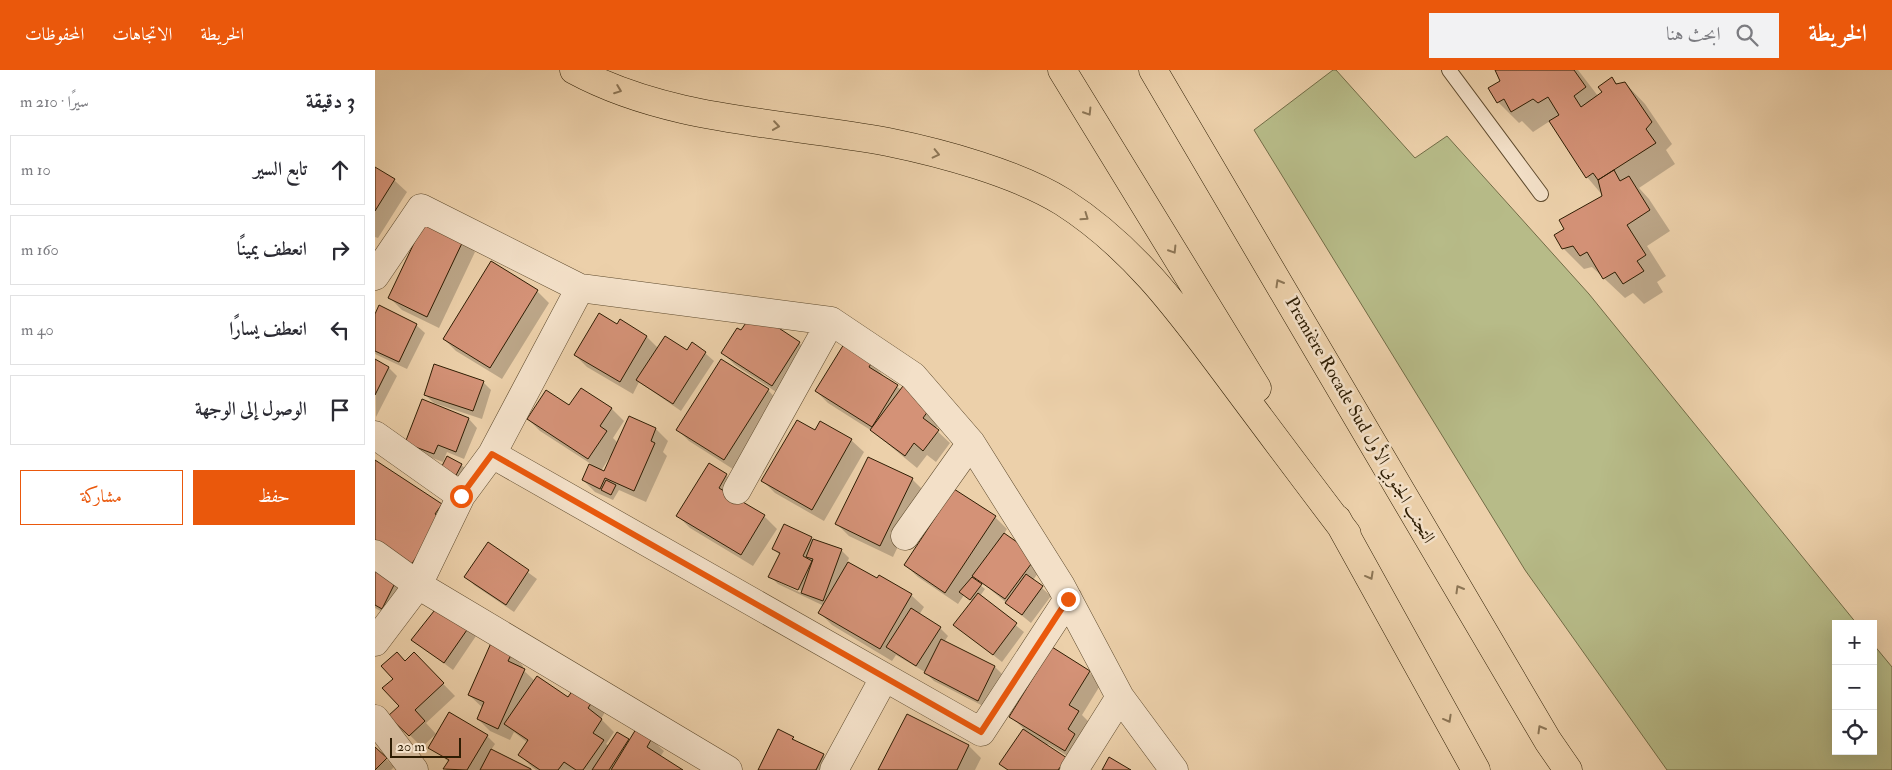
<!DOCTYPE html>
<html lang="ar">
<head>
<meta charset="utf-8">
<style>
	:root { --surface:#fff; --page:#f2f2f3; --text:#2b2b33; --muted:#7c7c81; --line:#e1e1e2; --accent:#ea580c }
	body { margin:0; font-family:"IM FELL Double Pica",Amiri,serif; background:var(--page); color:var(--text); direction:rtl }
	.controls { position:absolute; right:15px; bottom:15px; display:grid; overflow:hidden; border-radius:0px; box-shadow:0 5px 20px #0002 }
	.controls button { width:45px; height:45px; display:grid; place-items:center; padding:0; border:0; border-bottom:1px solid var(--line); background:var(--surface); color:var(--text); font:25px sans-serif }
	.scale { position:absolute; left:15px; bottom:12px; width:71px; box-sizing:border-box; padding-left:5px; border:2px solid #2e1d03; border-top:0; font-size:14px; line-height:18px; white-space:nowrap; color:#2e1d03; -webkit-text-stroke:4px #f3e0c8; paint-order:stroke }
	.stop { position:absolute; width:15px; height:15px; margin:-11px; border:4px solid #ea580c; border-radius:50%; background:#fff }
	.stop.end { background:#ea580c; border-color:#fff; box-shadow:0 1px 5px #0008 }
	.list { margin:0; padding:0; list-style:none }
	h2 { display:flex; justify-content:space-between; align-items:center; height:65px; margin:0; padding:0 20px; font-size:21px }
	h2 small { font-size:16px; font-weight:400; color:var(--muted) }
	.list li { display:grid; grid-template-columns:32px 1fr auto; gap:15px; align-items:center; box-sizing:border-box; height:70px; margin:0 10px 10px; padding:0 10px; border:1px solid var(--line); border-radius:0px }
	.list b { display:block; font-size:19px; white-space:nowrap }
	.list em { font-size:16px; font-style:normal; color:var(--muted) }
	.actions { display:flex; gap:10px; padding:15px 20px }
	.actions a { flex:1; padding:11px 0; border:1px solid var(--accent); border-radius:0px; text-align:center; font-size:18px; color:var(--accent) }
	.actions .main { background:var(--accent); color:#fff }
	.icon { flex:none; width:28px; height:28px; fill:none; stroke:currentColor; stroke-width:2; stroke-linecap:round; stroke-linejoin:round }
	.map { position:relative; flex:none; width:1517px; height:700px; overflow:hidden; direction:ltr }
	header { display:flex; align-items:center; gap:30px; box-sizing:border-box; height:70px; padding:0 25px; background:var(--accent); color:#fff }
	header strong { font-size:24px }
	nav { display:flex; gap:28px; margin-inline-start:auto; font-size:18px }
	.search { width:350px; height:45px; background:var(--page); display:flex; align-items:center; gap:12px; box-sizing:border-box; padding:0 18px; border-radius:0px; color:var(--muted); font-size:19px }
	main { display:flex }
	aside { flex:1; background:var(--surface) }
	.map>svg:first-child { display:block }
</style>
</head>
<body>
<header>
<strong>الخريطة</strong>
<div class="search"><svg class="icon" aria-label="search" viewBox="0 0 24 24"><circle cx="10" cy="10" r="6"/><path d="M15 15l6 6"/></svg>ابحث هنا</div>
<nav><a>الخريطة</a><a>الاتجاهات</a><a>المحفوظات</a></nav>
</header>
<main>
<div class="map">
<svg width="1517" height="700" viewBox="0 0 1517 700">
	<rect width="100%" height="100%" fill="#ecd0aa"/>
	<filter id="stains"><feTurbulence type="fractalNoise" baseFrequency=".004" numOctaves="4"/><feColorMatrix values="0 0 0 0 .2 0 0 0 0 .09 0 0 0 0 .02 0 0 0 .5 -.17"/></filter>
	<radialGradient id="worn" r=".72"><stop offset=".6" stop-color="#630" stop-opacity="0"/><stop offset="1" stop-color="#630" stop-opacity=".3"/></radialGradient>
	<path fill="#b7bb88" stroke="#726c46" d="M958,0H961L1040,88L1072,66L1214,224L1482,554H1461V681H1498V574L1517,597V700H1292L1150,500L879,60Z"/>
	<path fill="#0003" fill-rule="evenodd" d="M1122,0H1203L1223,26L1229,22L1237,8L1243,15L1250,13L1270,34L1297,74L1291,80L1300,94L1264,118L1274,129L1295,161L1272,176L1291,206L1282,212L1288,222L1269,234L1258,223L1250,228L1217,197L1209,199L1188,178L1229,127L1212,107L1175,51L1158,62L1147,51L1144,53L1123,32L1126,11L1120,1Z
		M0,98L19,110L32,122L3,168L0,167Z
		M88,170L100,182L64,258L27,240L15,228Z
		M162,221L174,233L127,309L81,281L69,269Z
		M0,246L41,255L50,263L32,299L0,284Z
		M245,251L272,267L283,278L330,283L339,291L306,341L264,312L258,324L212,297L200,285L242,256Z
		M424,273L436,285L409,327L360,295L347,282Z
		M0,290L14,298L22,306L1,347Z
		M346,290L393,320L405,333L361,401L314,371L302,359Z
		M496,293L508,305L507,306L568,350L560,359L575,373L561,392L552,385L542,398L497,361L453,333L441,321Z
		M108,312L116,320L107,349L59,333L50,325Z
		M206,319L237,339L249,351L238,368L243,373L254,347L281,359L293,371L288,382L292,386L271,432L244,420L238,430L220,422L208,410L216,394L165,361L153,349L195,337ZM236,385L230,402L226,401Z
		M48,331L94,349L102,358L89,389L72,382L68,392L39,381Z
		M445,352L476,370L489,382L449,451L400,423L388,411L440,362Z
		M0,391L66,435L78,447L49,506L0,473Z
		M86,395L90,398L83,412L69,405Z
		M334,395L351,405L364,417L358,427L389,446L402,459L378,496L315,458L303,446Z
		M537,409L549,421L518,487L474,466L462,454Z
		M620,447L632,459L629,464L669,495L658,510L676,526L656,553L600,507L599,510L610,519L605,526L649,562L627,592L580,555L598,532L589,525L583,534L543,507L530,495Z
		M409,455L439,470L466,480L474,488L472,493L502,510L536,525L549,537L544,545L565,558L573,566L569,572L620,597L628,605L612,638L559,611L550,602L521,585L517,591L457,555L445,543L449,536L403,514L395,506L405,485L398,479ZM403,510L429,522L428,524L403,512Z
		M113,473L162,509L139,542L99,515L91,506Z
		M0,496L30,517L15,546L0,538Z
		M93,558L101,566L78,600L38,570Z
		M39,584L80,626L51,653L61,664L47,677L15,646L26,636L19,609Z
		M136,584L148,596L147,599L160,611L193,628L200,618L230,642L226,649L239,662L231,674L234,676L242,664L255,672L276,669L289,681L285,687L308,700H161L157,697L145,685L153,673L139,662L135,670L115,661L103,649L108,638L94,625Z
		M714,602L726,614L707,645L716,654L702,692L673,674L672,676L697,700H632L626,694L649,659L636,647Z
		M533,645L594,676L606,688L600,700H504Z
		M112,666L120,674L116,680L154,700H71L74,692L55,677Z
		M418,668L424,674L448,685L460,698L459,700H384Z
		M0,678L19,697L16,700H0Z"/>
	<path fill="#d49277" stroke="#2e1d03" d="M1199,0L1211,17L1199,26L1206,37L1227,22L1223,17L1237,7L1241,14L1250,12L1277,52L1271,59L1281,73L1223,110L1218,103L1211,108L1174,51L1184,45L1173,27L1163,33L1158,29L1136,42L1129,29L1122,33L1113,18L1125,11L1120,0Z
		M0,97L20,109L0,141Z
		M1239,100L1245,111L1254,106L1275,140L1252,155L1271,185L1262,191L1269,201L1248,214L1240,202L1228,209L1212,182L1205,186L1198,176L1187,179L1179,165L1189,159L1184,150L1227,126L1223,110Z
		M50,150L89,169L52,247L13,228Z
		M116,191L163,220L115,298L68,269Z
		M4,235L42,254L24,292L0,281V244Z
		M224,243L242,254L245,249L272,266L245,312L199,285Z
		M375,247L390,249L425,272L397,316L346,283L362,258L366,260Z
		M290,266L312,280L317,272L331,282L298,334L261,310Z
		M469,274L497,292L494,297L523,315L497,357L440,321Z
		M0,289L14,297L0,325Z
		M346,289L394,319L349,390L301,360Z
		M59,294L109,311L98,341L49,325Z
		M528,316L556,337L548,348L564,360L548,381L539,373L530,386L495,360Z
		M206,318L237,338L225,356L232,361L213,389L152,349L171,320L194,335Z
		M47,329L94,348L81,382L63,375L59,384L30,373Z
		M254,346L281,358L276,371L280,373L259,421L230,408L225,419L207,410L214,394L229,401Z
		M422,350L440,360L445,351L477,369L437,440L386,411Z
		M72,386L87,394L79,409L64,402Z
		M493,387L538,408L505,476L460,454Z
		M0,390L67,434L60,444L67,449L36,495L0,470Z
		M334,393L352,404L344,418L390,445L366,485L301,446Z
		M231,410L241,415L236,425L226,420Z
		M579,419L621,446L570,523L529,495Z
		M409,454L437,467L428,486L437,491L423,520L393,507L405,483L397,479Z
		M629,463L662,486L630,529L597,506Z
		M438,469L467,479L448,531L426,523L438,489L431,487Z
		M113,472L154,500L131,535L89,507Z
		M473,492L502,508L504,505L537,524L505,579L443,543Z
		M0,495L23,507L7,539L0,535Z
		M651,504L668,516L647,545L630,533Z
		M597,507L607,514L595,530L584,522Z
		M603,523L642,553L618,585L578,555Z
		M63,536L94,557L69,593L36,570Z
		M536,538L566,557L541,596L511,577Z
		M566,569L620,596L603,631L549,603Z
		M116,573L137,583L133,591L150,599L123,659L102,649L109,632L93,625Z
		M677,577L715,601L694,635L704,641L693,659L700,664L690,681L634,647Z
		M22,582L30,591L39,582L69,613L40,640L50,651L34,666L13,646L24,636L7,618L18,609L6,596Z
		M162,606L193,627L200,617L219,629L213,638L227,649L218,663L229,670L208,700H201L189,692L183,700H165L143,685L153,670L129,654Z
		M74,642L113,665L92,700L68,699L74,690L53,678Z
		M532,644L594,675L582,700H503Z
		M261,659L277,668L272,677L308,700H236Z
		M403,659L419,667L417,669L449,684L441,700H383Z
		M648,659L692,688L683,700H633L624,694Z
		M242,662L254,669L234,700H217Z
		M0,677L12,688L0,700Z
		M116,679L156,699V700H105Z
		M734,687L756,700H727Z"/>
	<g fill="none" stroke-linecap="round" stroke-linejoin="round">
		<defs>
			<path id="lane" d="M1074,0L1166,124"/>
			<path id="street" d="M0,206L46,138L205,218L456,251L538,306L596,373L686,516L745,627L799,700
				M0,365L86,426
				M117,384L606,662L693,529
				M362,420L456,251
				M530,466L596,373
				M0,484L43,515L353,700
				M0,572L43,515L86,426L117,384L205,218
				M0,649L39,700
				M459,700L509,608
				M699,700L745,627"/>
			<path id="highway" d="M199,0C295,52 408,52 513,72C567,83 641,103 688,132C760,178 807,244 857,311C895,362 933,413 972,464
				M687,0L882,318
				M778,0L1173,671L1193,700
				M962,449L1101,700"/>
		</defs>
		<use href="#lane" stroke="#5e4a2d" stroke-width="16"/>
		<use href="#street" stroke="#5e4a2d" stroke-width="29"/>
		<use href="#highway" stroke="#2e1d03" stroke-width="29"/>
		<use href="#lane" stroke="#f3e0c8" stroke-width="14"/>
		<use href="#street" stroke="#f3e0c8" stroke-width="28"/>
		<use href="#highway" stroke="#ecd0aa" stroke-width="28"/>
	</g>
	<defs><path id="oneway-chevron" d="M-2-3.5L2.5 0L-2 3.5" fill="none" stroke-width="1.6" stroke-linecap="round" stroke-linejoin="round" transform="scale(1.25)"/></defs>
	<g stroke="#8d7656">
		<use href="#oneway-chevron" transform="translate(243 20) rotate(21)"/>
		<use href="#oneway-chevron" transform="translate(713 42) rotate(58)"/>
		<use href="#oneway-chevron" transform="translate(401 56) rotate(8)"/>
		<use href="#oneway-chevron" transform="translate(561 84) rotate(13)"/>
		<use href="#oneway-chevron" transform="translate(710 147) rotate(35)"/>
		<use href="#oneway-chevron" transform="translate(798 180) rotate(58)"/>
		<use href="#oneway-chevron" transform="translate(904 213) rotate(-120)"/>
		<use href="#oneway-chevron" transform="translate(995 506) rotate(61)"/>
		<use href="#oneway-chevron" transform="translate(1084 519) rotate(-120)"/>
		<use href="#oneway-chevron" transform="translate(1073 649) rotate(61)"/>
		<use href="#oneway-chevron" transform="translate(1166 659) rotate(-120)"/>
	</g>
	<g fill="none" stroke-linecap="round" stroke-linejoin="round">
		<path stroke="#ea580c" stroke-width="6" d="M86,426L117,384L606,662L693,529"/>
	</g>
	<g text-anchor="middle" dominant-baseline="central" stroke-width="5" stroke-linejoin="round" paint-order="stroke">
		<g font-size="18" fill="#2e1d03" stroke="#f3e0c8">
			<text transform="translate(985 350) rotate(60)">Première Rocade Sud التجنب الجنوبي الأول</text>
		</g>
	</g>
	<rect width="100%" height="100%" filter="url(#stains)"/>
	<rect width="100%" height="100%" fill="url(#worn)"/>
</svg>
<div class="controls">
<button>+</button>
<button>−</button>
<button><svg class="icon" aria-label="locate" viewBox="0 0 24 24"><circle cx="12" cy="12" r="6"/><path d="M12 2v4M12 18v4M2 12h4M18 12h4"/></svg></button>
</div>
<div class="scale">20 m</div>
<div class="stop" style="left:86px;top:426px"></div>
<div class="stop end" style="left:693px;top:529px"></div>
</div>
<aside>
<h2>3 دقيقة<small>سيرًا · 210 m</small></h2>
<ul class="list">
<li><svg class="icon" aria-label="ahead" viewBox="0 0 24 24"><path d="M12 20V5M6 11l6-6 6 6"/></svg><div><b>تابع السير</b></div><em>10 m</em></li>
<li><svg class="icon" aria-label="right" viewBox="0 0 24 24"><path d="M7 20v-9h11M14 6l5 5-5 5"/></svg><div><b>انعطف يمينًا</b></div><em>160 m</em></li>
<li><svg class="icon" aria-label="left" viewBox="0 0 24 24"><path d="M17 20v-9H6M10 6l-5 5 5 5"/></svg><div><b>انعطف يسارًا</b></div><em>40 m</em></li>
<li><svg class="icon" aria-label="arrive" viewBox="0 0 24 24"><path d="M6 21V4h12l-3 4 3 4H6"/></svg><div><b>الوصول إلى الوجهة</b></div></li>
</ul>
<div class="actions"><a class="main">حفظ</a><a>مشاركة</a></div>
</aside>
</main>
</body>
</html>
